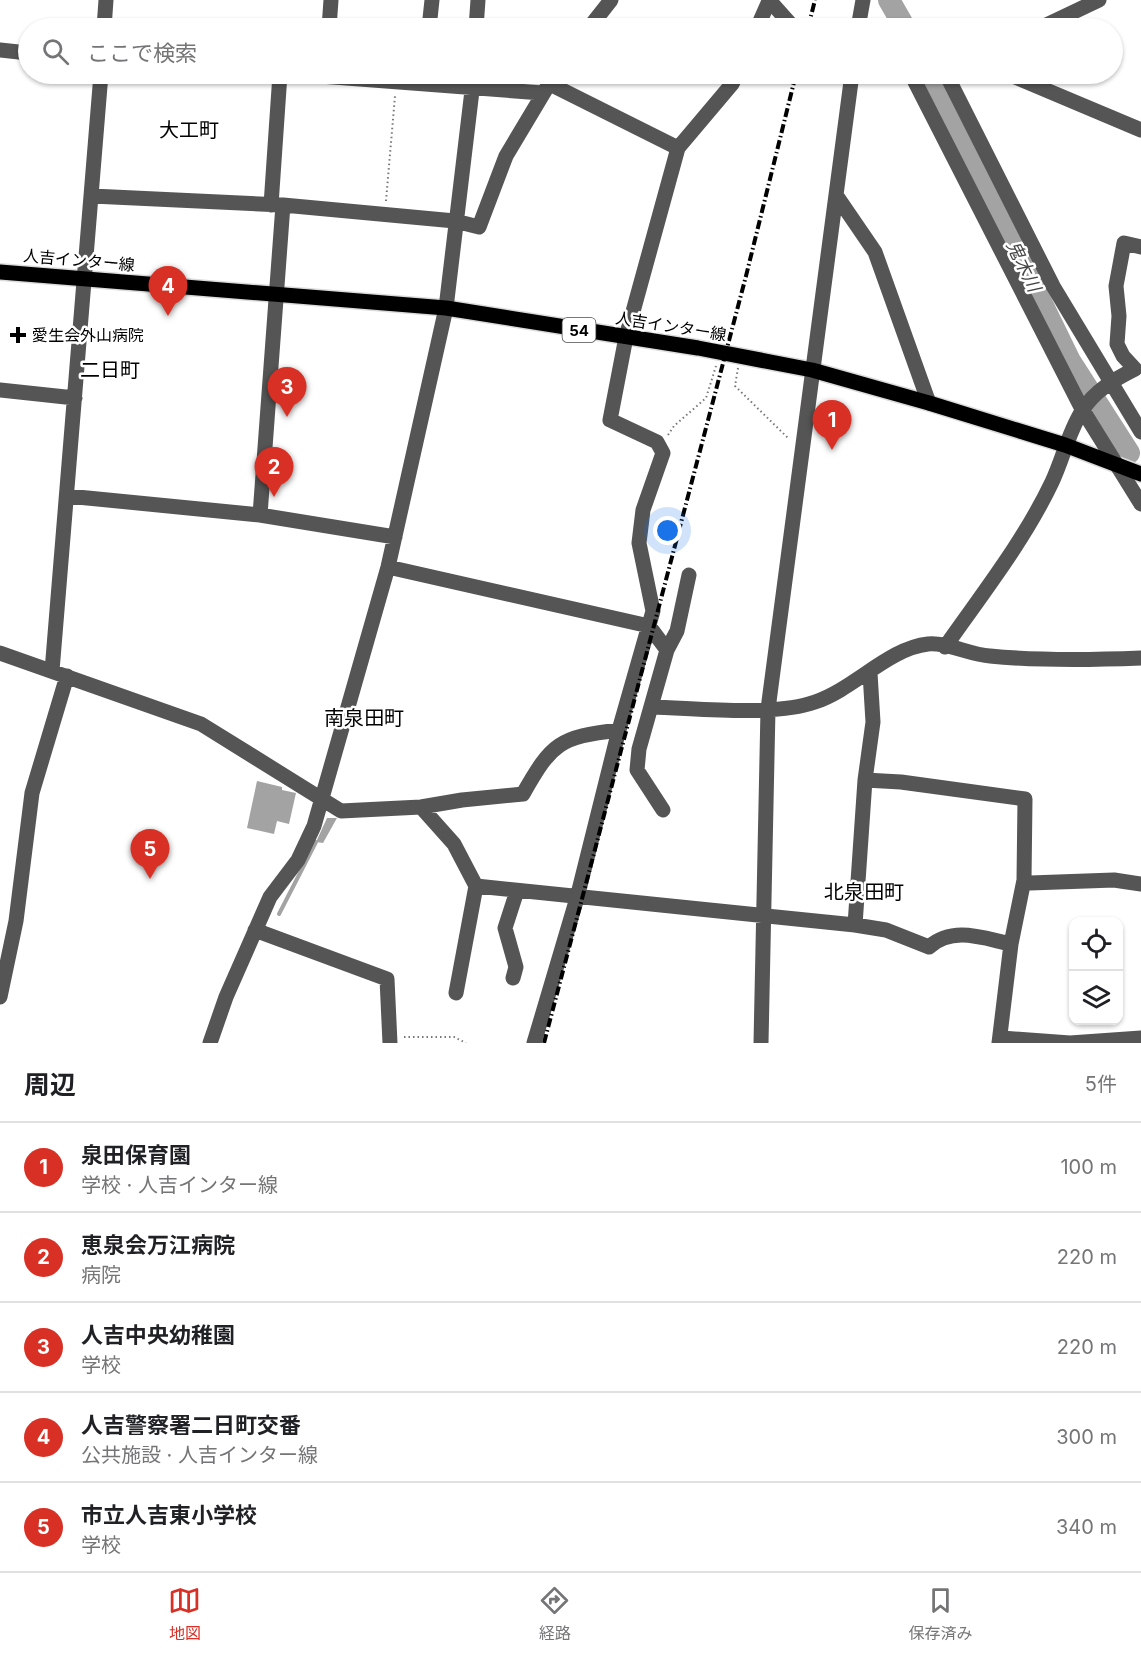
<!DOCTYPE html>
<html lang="ja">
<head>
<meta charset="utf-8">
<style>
	:root { --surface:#fff; --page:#f6f6f6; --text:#202124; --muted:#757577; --line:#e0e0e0; --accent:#d93025 }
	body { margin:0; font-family:Inter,"Noto Sans JP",sans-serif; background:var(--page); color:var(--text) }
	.controls { position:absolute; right:18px; bottom:18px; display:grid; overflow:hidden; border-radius:12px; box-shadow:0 2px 4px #0004 }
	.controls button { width:54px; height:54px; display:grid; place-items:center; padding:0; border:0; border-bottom:2px solid var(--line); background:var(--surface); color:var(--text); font:30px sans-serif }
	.you { position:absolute; left:668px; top:531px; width:21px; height:21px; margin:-15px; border:4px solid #fff; border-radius:50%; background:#1a73e8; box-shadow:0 0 0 9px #1a73e833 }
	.badge { display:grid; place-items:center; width:39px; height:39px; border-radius:50%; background:var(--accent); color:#fff; font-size:20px; font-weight:700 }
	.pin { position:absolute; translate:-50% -50px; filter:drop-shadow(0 2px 3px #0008) }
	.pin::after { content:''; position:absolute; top:32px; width:21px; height:18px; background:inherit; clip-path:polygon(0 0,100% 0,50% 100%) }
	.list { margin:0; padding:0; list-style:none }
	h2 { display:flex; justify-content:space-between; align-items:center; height:78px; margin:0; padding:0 24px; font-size:26px }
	h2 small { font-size:20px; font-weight:400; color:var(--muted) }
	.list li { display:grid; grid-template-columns:39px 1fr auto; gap:18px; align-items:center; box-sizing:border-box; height:90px; padding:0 24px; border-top:2px solid var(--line) }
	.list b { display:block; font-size:22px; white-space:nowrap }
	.list p { margin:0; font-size:20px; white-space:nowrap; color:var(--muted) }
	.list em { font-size:20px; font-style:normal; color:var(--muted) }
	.icon { flex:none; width:33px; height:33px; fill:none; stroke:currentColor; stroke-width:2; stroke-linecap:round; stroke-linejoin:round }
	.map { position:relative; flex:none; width:1141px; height:1043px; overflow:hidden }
	.search { position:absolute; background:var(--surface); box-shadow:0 2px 4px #0004; left:18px; right:18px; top:18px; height:66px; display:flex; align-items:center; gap:15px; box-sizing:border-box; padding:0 21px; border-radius:33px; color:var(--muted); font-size:22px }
	.sheet { height:528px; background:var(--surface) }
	nav { display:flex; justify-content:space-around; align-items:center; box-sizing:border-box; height:84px; border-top:2px solid var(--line); background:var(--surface); font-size:16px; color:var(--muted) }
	nav a { display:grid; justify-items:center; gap:3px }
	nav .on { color:var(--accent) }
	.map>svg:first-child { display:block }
</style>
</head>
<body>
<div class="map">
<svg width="1141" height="1043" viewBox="0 0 1141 1043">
	<rect width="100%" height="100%" fill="#fff"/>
	<path fill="#a3a3a3" d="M257,781L282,787V790L296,793L289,824L277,821L274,834L247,828Z
		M327,818H337L323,843L316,842Z"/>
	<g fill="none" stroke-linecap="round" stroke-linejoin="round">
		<path stroke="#a3a3a3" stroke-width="4" d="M279,914L316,842"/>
		<path stroke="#a3a3a3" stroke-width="22" d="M889,0L905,28
			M930,74L1070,361L1129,453"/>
		<defs>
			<path id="major" d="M0,272L446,308L698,348L812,370L929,403L1065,445L1141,474"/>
		</defs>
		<use href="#major" stroke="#dbdbdb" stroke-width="18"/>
		<path stroke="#777" stroke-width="2" stroke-dasharray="1.5 3" stroke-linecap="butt" d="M386,201L395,96
			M738,368L735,386L789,439
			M668,435L674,426L706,398L716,366
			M404,1037H454L466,1043"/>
		<path stroke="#555" stroke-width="15" d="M769,0L794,28
			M104,28L106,0
			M329,28L331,0
			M429,28L432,0
			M476,28L478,0
			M589,28L611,0
			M757,28L769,1
			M858,28L863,0
			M1040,28L1099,0
			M0,50L28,53
			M294,74L542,93
			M911,74L1082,409L1141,504
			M946,74L1053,286L1141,432
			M1008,74L1141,130
			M548,83L678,148
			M836,195L875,252L929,403
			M92,196L283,205L455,221L479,227L506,156L555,74
			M271,205L280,74
			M0,390L75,398
			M67,496L260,515L395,537
			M260,515L283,205
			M388,567L649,626L667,650L639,749L637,770L663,810
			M945,647C982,594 1024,541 1052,482C1063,459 1068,433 1082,411C1094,391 1115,379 1135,369L1123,356L1117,344L1119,316L1116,286L1124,243L1141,247
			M667,650L677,631L689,575
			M0,653L201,724L341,811L421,807L462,800L523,794C552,743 559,737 619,730
			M52,671L101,74
			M870,673L873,722L865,780L901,782L1025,799L1024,880L1011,944L999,1043
			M651,707C697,708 772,717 815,702C854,689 889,648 928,644C947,642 970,655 990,656C1040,661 1091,660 1141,658
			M421,807L454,844L476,886
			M1024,880L1030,883L1114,880L1141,884
			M855,925L865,780
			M255,930L387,979L390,1043
			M513,978L516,967L505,928L517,891
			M456,993L476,886L855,925L886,930L929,947C953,926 982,938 1011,944
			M0,997L16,921L32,793L67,676
			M1002,1038L1070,1043L1141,1038
			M210,1043L226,997L270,897L298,860L314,826L388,567L446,308L474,74
			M534,1043L577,898L619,730L653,611L639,543L643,510L663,453L657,442L610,420L626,337L678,148L732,84L737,74
			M761,1043L768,709L852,74"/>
		<use href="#major" stroke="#000" stroke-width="15"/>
		<path stroke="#000" stroke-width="4" stroke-dasharray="9 3 1.5 3" stroke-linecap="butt" d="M808,28L815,0
			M544,1043L746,276L796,74"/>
	</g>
	<path fill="#000" stroke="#fff" stroke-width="2" d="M15 326h6v6h6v6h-6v6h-6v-6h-6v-6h6z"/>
	<g text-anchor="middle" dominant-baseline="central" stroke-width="5" stroke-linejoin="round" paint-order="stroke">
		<rect fill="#fff" stroke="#4c4c4c" stroke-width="1.5" x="562.5" y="318" width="33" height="24" rx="4.5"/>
		<g font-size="15" font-weight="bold" fill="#000">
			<text x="579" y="330">54</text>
		</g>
		<g font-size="16" fill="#000" stroke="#fff">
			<text transform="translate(79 260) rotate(5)">人吉インター線</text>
			<text transform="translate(671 326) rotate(9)">人吉インター線</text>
		</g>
		<g font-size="16" fill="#000" stroke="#fff" text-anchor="start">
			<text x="32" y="335">愛生会外山病院</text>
		</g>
		<g font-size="18" font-style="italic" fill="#444" stroke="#fff">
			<text transform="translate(1024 266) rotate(64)">鬼木川</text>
		</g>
		<g font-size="20" fill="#000" stroke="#fff">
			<text x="189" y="130">大工町</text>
			<text x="110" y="370">二日町</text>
			<text x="364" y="718">南泉田町</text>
			<text x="864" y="892">北泉田町</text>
		</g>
	</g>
</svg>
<div class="controls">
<button><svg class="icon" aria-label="locate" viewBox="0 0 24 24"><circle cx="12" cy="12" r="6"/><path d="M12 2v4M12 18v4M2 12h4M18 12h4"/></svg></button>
<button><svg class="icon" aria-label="layers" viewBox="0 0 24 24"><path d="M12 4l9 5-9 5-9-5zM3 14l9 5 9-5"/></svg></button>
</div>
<div class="you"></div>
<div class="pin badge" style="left:832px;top:450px">1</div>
<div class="pin badge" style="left:274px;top:497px">2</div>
<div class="pin badge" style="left:287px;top:417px">3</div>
<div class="pin badge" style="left:168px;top:316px">4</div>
<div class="pin badge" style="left:150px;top:879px">5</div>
<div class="search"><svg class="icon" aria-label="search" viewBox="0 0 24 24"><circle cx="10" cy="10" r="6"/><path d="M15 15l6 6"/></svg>ここで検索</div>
</div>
<section class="sheet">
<h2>周辺<small>5件</small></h2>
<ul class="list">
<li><span class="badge">1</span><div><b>泉田保育園</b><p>学校 · 人吉インター線</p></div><em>100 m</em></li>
<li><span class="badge">2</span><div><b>恵泉会万江病院</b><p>病院</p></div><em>220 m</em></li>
<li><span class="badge">3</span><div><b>人吉中央幼稚園</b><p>学校</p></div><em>220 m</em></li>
<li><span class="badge">4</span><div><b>人吉警察署二日町交番</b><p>公共施設 · 人吉インター線</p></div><em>300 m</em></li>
<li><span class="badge">5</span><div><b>市立人吉東小学校</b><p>学校</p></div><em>340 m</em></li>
</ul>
</section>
<nav>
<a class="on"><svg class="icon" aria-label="map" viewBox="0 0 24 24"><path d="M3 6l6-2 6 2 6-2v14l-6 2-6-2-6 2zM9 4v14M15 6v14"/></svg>地図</a>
<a><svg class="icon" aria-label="directions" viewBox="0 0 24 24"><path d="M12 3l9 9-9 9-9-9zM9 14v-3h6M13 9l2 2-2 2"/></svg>経路</a>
<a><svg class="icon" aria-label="saved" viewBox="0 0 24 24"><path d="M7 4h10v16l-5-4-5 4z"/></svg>保存済み</a>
</nav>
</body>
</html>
